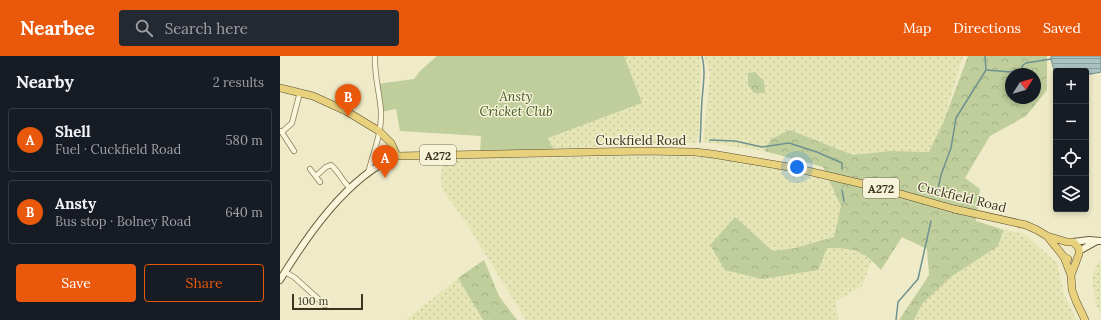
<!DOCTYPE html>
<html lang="en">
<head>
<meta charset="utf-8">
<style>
	:root { --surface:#171b24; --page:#242831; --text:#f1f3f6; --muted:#9ea1a6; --line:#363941; --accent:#ea580c }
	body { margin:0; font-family:Lora,serif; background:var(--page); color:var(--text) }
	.controls { position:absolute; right:12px; top:12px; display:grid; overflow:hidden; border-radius:4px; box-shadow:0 2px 6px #0003 }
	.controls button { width:36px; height:36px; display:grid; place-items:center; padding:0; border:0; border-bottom:1px solid var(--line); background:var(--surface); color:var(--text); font:20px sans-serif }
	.compass { position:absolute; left:725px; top:12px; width:36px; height:36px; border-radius:50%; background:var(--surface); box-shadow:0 2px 6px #0003; rotate:54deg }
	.scale { position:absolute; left:12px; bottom:10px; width:71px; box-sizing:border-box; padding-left:4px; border:2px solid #3c3320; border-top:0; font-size:11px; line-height:14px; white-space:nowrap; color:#3c3320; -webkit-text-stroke:3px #f6f3d8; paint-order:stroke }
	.you { position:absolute; left:517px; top:111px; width:14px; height:14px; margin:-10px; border:3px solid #fff; border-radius:50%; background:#1a73e8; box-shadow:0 0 0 6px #1a73e833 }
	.badge { display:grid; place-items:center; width:26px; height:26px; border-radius:50%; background:var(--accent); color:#fff; font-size:13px; font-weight:700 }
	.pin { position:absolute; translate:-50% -33px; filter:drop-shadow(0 1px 2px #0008) }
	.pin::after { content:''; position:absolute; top:21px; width:14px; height:12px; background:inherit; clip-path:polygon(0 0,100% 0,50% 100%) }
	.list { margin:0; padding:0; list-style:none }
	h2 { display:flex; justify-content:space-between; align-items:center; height:52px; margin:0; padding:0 16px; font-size:17px }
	h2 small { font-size:13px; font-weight:400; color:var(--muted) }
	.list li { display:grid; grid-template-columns:26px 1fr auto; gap:12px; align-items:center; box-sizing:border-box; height:64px; margin:0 8px 8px; padding:0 8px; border:1px solid var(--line); border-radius:4px }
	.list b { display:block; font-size:15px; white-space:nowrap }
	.list p { margin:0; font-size:13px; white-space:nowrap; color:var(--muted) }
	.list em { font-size:13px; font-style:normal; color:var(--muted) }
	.actions { display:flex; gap:8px; padding:12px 16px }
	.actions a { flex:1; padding:9px 0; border:1px solid var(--accent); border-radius:4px; text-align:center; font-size:14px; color:var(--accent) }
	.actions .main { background:var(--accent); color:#fff }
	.icon { flex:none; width:22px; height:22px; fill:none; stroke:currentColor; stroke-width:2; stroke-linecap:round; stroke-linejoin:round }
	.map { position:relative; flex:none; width:821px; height:264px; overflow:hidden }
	header { display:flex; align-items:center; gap:24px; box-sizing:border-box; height:56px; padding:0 20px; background:var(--accent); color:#fff }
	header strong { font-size:19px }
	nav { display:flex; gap:22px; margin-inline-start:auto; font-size:14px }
	.search { width:280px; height:36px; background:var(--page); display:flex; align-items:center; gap:10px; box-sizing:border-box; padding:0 14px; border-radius:4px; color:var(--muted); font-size:15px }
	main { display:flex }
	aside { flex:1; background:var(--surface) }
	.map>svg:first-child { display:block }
</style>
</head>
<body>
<header>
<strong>Nearbee</strong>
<div class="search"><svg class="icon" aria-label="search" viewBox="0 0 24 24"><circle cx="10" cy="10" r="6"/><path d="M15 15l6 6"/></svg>Search here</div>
<nav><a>Map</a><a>Directions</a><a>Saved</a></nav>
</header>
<main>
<aside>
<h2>Nearby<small>2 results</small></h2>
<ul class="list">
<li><span class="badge">A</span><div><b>Shell</b><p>Fuel · Cuckfield Road</p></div><em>580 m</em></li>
<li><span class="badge">B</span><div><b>Ansty</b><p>Bus stop · Bolney Road</p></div><em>640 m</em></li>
</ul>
<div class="actions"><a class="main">Save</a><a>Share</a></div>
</aside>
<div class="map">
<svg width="821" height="264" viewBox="0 0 821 264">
	<defs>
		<pattern id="farmland-dots" width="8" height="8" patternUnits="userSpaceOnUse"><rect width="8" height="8" fill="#e5e5b5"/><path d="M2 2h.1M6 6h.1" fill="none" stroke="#c5c59b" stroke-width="1.8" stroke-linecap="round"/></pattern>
		<pattern id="forest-crowns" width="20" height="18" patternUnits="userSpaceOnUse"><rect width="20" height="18" fill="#bfce9b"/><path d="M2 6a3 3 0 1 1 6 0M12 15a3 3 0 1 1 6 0" fill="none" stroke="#a5b185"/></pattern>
		<pattern id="water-rules" width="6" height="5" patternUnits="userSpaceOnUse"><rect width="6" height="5" fill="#a9c3c0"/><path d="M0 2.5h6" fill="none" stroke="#8b9f9c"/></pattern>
	</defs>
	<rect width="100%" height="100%" fill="#efebc8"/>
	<path fill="url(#farmland-dots)" d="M344,0H419L421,5L419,74L416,87L343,89L273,95L267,82L362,47Z
		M424,0H683L663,67L649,96L610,95L573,99L510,74L491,83L484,95L423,86L430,17Z
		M356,99L407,100L444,103L517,116L549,124L561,150L554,181L515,192L493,195L455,161L445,214L547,192H566L581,197L592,204L582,230L556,245L558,264H246L185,165L162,133L161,123L162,110L165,102H276Z
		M725,174L743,177L777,207L784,239L797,264H634L642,248L671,221L718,190Z
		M819,205H821V259L816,249L812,221Z
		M178,222L203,264H126Z"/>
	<path fill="url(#forest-crowns)" fill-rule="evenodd" d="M688,0H767V34L746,60L710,80L685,122L700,133L696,165L724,174L718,190L671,221L642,248L634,264H619L649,219L647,193L622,181L601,214C583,194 574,192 547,192L538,214L482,223L445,214L430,189L455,161L493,195L515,192L554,181L561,150L543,111L484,95L491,83L510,74L573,99L610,95L649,96L663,67ZM731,18H755V42H731Z
		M475,16L484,25L485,37H474L468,29V17Z
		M204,204L219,240L237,264H203L178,222Z"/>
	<path fill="#bfce9b" d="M157,0H344L362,47L268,82L275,97L200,98L201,80L120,75L116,53L101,56L97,28L134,23L140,15Z"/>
	<path fill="url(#water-rules)" stroke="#6f9290" d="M771,0H821V16L806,19V15H776V22L771,3Z"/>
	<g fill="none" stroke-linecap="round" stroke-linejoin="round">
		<path stroke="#6f9290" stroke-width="1.5" d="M706,14L731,16L736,14H741L743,9L746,7L771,3
			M430,84L455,85L482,91L509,87L537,96L562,107V113
			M420,86C421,72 421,58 422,44C423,29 426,15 422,0
			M562,134L564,145
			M657,137L661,119L671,92L676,62L706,14L705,0
			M616,264L618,246L638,223L651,165"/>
		<defs>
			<path id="minor" d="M1,75L14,95
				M2,76L12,67L20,36
				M30,113L40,126
				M88,117C93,98 102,76 101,56C100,38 94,19 95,0
				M36,120L46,111L51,109C60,117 62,125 70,132
				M5,216L14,221L45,249"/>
			<path id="secondary" d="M793,186L809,184L821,185
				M799,195L817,185
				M0,224C27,180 67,121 117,100"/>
			<path id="trunk" d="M0,32L33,40L66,55L99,75L111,87L117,100L364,95L415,96L432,98L515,112L600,132L674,153L746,169L757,174L767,180L787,186H793L799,192V198L791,219
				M767,180L784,201L788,203
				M784,201L791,219L792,234L796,245L805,264"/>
		</defs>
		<use href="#minor" stroke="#8c7e5c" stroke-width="6"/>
		<use href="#secondary" stroke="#6e5f3f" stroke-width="8"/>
		<use href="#trunk" stroke="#5a4b30" stroke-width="8"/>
		<use href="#minor" stroke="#faf6dc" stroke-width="4.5"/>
		<use href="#secondary" stroke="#faf6dc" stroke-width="6"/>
		<use href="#trunk" stroke="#e8d17d" stroke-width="7"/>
	</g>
	<g text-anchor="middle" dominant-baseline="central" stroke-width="3" stroke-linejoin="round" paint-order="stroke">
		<g fill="#f6f3d8" stroke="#746d57" stroke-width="1">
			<rect x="140" y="89" width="36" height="20" rx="3"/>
			<rect x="583" y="122" width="36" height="20" rx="3"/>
		</g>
		<g font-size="12" font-weight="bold" fill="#3c3320">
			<text x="158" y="99">A272</text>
			<text x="601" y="132">A272</text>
		</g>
		<g font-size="13" font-style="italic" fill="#435927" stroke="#f6f3d8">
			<text x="236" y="40">Ansty<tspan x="236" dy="15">Cricket Club</tspan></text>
		</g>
		<g font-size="13" fill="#3c3320" stroke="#f6f3d8">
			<text x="361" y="84">Cuckfield Road</text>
			<text transform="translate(682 141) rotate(14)">Cuckfield Road</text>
		</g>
	</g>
</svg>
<div class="controls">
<button>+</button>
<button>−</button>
<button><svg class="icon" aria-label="locate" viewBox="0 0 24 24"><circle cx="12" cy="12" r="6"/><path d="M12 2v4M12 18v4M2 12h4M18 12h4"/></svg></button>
<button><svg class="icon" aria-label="layers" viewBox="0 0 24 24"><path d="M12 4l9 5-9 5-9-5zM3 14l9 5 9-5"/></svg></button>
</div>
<svg class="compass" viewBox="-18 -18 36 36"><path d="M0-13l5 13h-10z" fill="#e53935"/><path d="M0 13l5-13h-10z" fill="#9ea1a6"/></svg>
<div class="scale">100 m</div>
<div class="you"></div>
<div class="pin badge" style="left:105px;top:122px">A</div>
<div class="pin badge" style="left:68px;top:61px">B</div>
</div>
</main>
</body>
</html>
